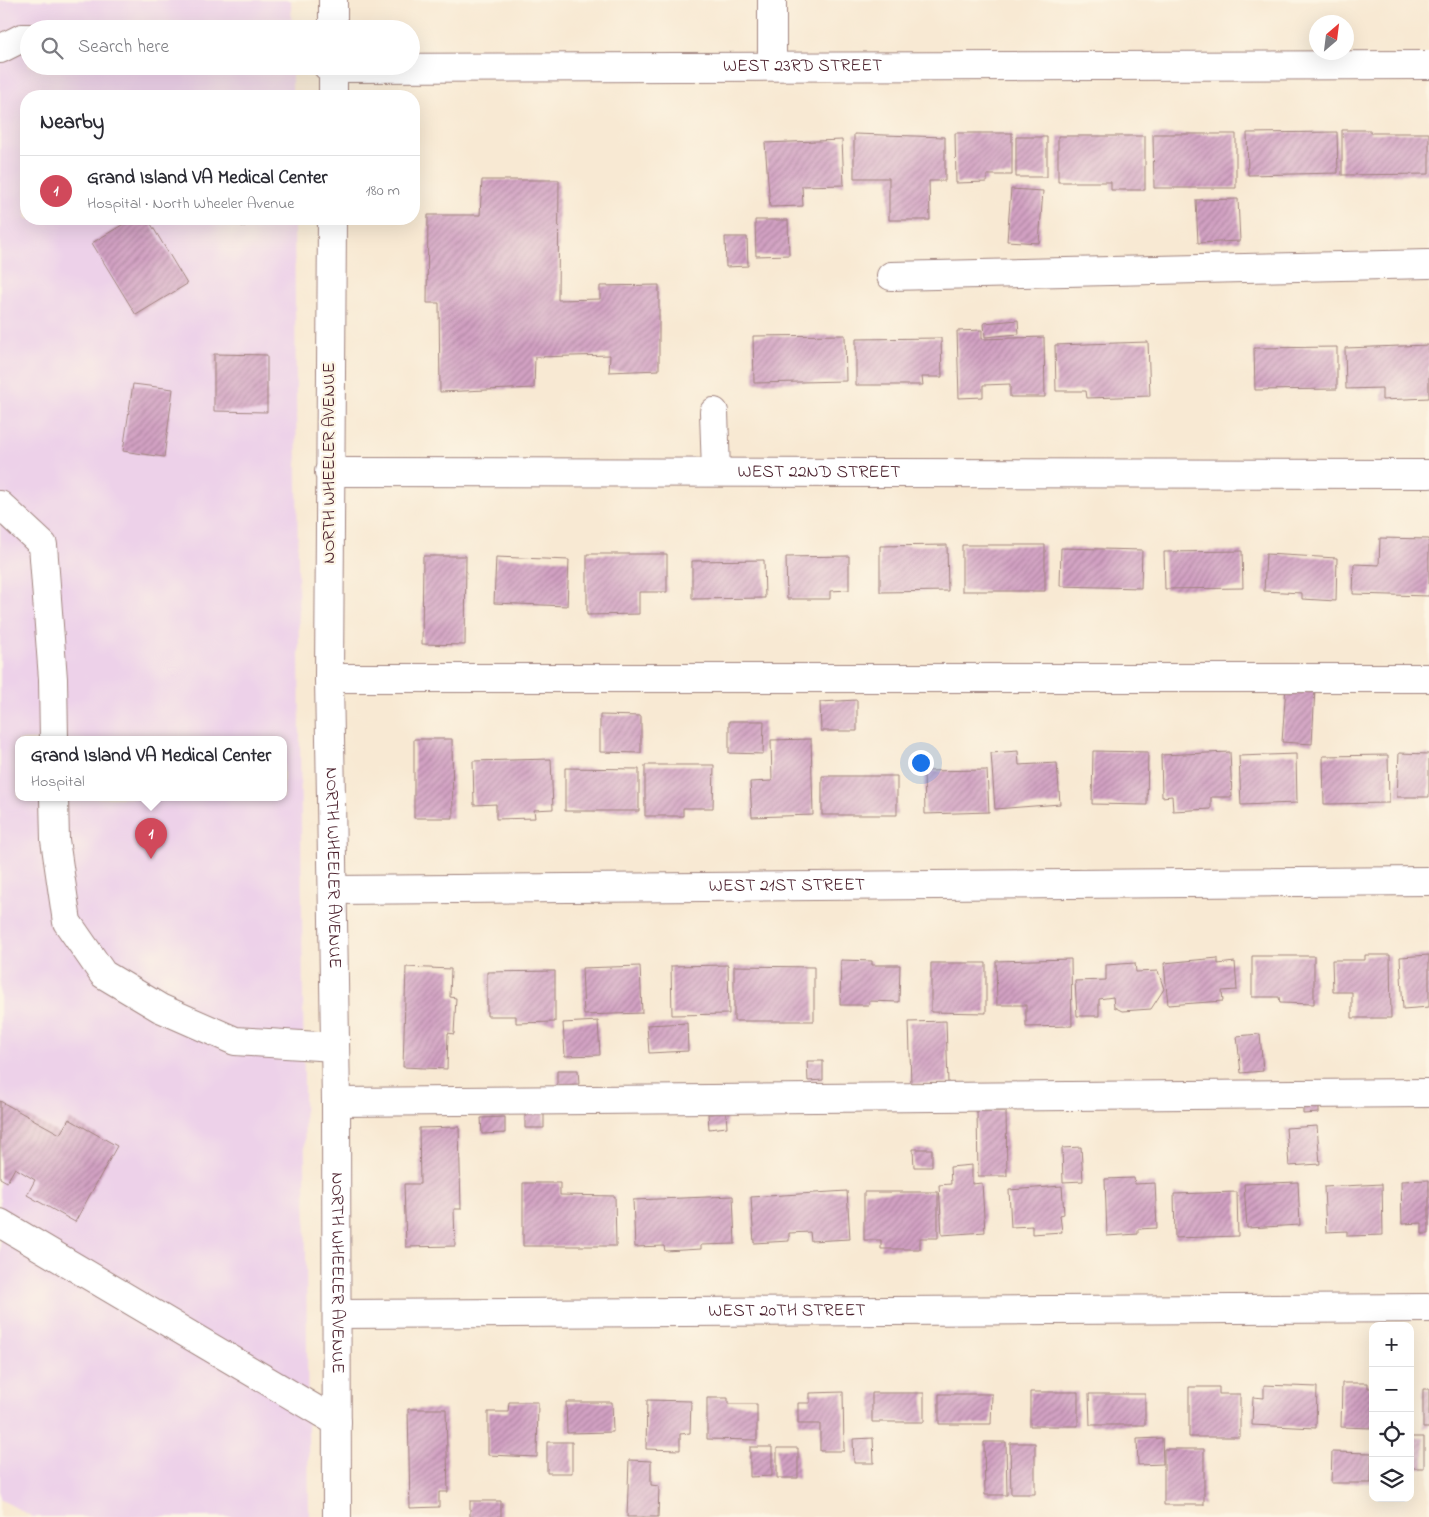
<!DOCTYPE html>
<html lang="en">
<head>
<meta charset="utf-8">
<style>
	:root { --surface:#fff; --page:#f2f2f3; --text:#2b2b33; --muted:#7c7c81; --line:#e1e1e2; --accent:#d1495b }
	body { margin:0; font-family:"Indie Flower",sans-serif; background:var(--page); color:var(--text) }
	.controls { position:absolute; right:15px; bottom:15px; display:grid; overflow:hidden; border-radius:10px; box-shadow:0 5px 20px #0002 }
	.controls button { width:45px; height:45px; display:grid; place-items:center; padding:0; border:0; border-bottom:1px solid var(--line); background:var(--surface); color:var(--text); font:25px sans-serif }
	.compass { position:absolute; left:1309px; top:15px; width:45px; height:45px; border-radius:50%; background:var(--surface); box-shadow:0 5px 20px #0002; rotate:28deg }
	.you { position:absolute; left:920px; top:762px; width:18px; height:18px; margin:-12px; border:4px solid #fff; border-radius:50%; background:#1a73e8; box-shadow:0 0 0 8px #1a73e833 }
	.badge { display:grid; place-items:center; width:32px; height:32px; border-radius:50%; background:var(--accent); color:#fff; font-size:16px; font-weight:700 }
	.pin { position:absolute; translate:-50% -41px; filter:drop-shadow(0 1px 2px #0008) }
	.pin::after { content:''; position:absolute; top:26px; width:18px; height:15px; background:inherit; clip-path:polygon(0 0,100% 0,50% 100%) }
	.popup { position:absolute; left:15px; top:736px; width:272px; height:65px; box-sizing:border-box; display:grid; place-content:center; border-radius:10px; background:var(--surface); filter:drop-shadow(0 1px 4px #0005); font-size:16px; white-space:nowrap; color:var(--muted) }
	.popup b { font-size:19px; color:var(--text) }
	.popup::after { content:''; position:absolute; left:50%; top:100%; margin-left:-10px; border:10px solid transparent; border-top-color:var(--surface) }
	.list { margin:0; padding:0; list-style:none }
	h2 { display:flex; justify-content:space-between; align-items:center; height:65px; margin:0; padding:0 20px; font-size:21px }
	h2 small { font-size:16px; font-weight:400; color:var(--muted) }
	.list li { display:grid; grid-template-columns:32px 1fr auto; gap:15px; align-items:center; box-sizing:border-box; height:70px; padding:0 20px; border-top:1px solid var(--line) }
	.list b { display:block; font-size:19px; white-space:nowrap }
	.list p { margin:0; font-size:16px; white-space:nowrap; color:var(--muted) }
	.list em { font-size:16px; font-style:normal; color:var(--muted) }
	.icon { flex:none; width:28px; height:28px; fill:none; stroke:currentColor; stroke-width:2; stroke-linecap:round; stroke-linejoin:round }
	.map { position:relative; flex:none; width:1429px; height:1517px; overflow:hidden }
	.search { position:absolute; background:var(--surface); box-shadow:0 5px 20px #0002; left:20px; top:20px; width:400px; height:55px; display:flex; align-items:center; gap:12px; box-sizing:border-box; padding:0 18px; border-radius:28px; color:var(--muted); font-size:19px }
	.panel { position:absolute; background:var(--surface); box-shadow:0 5px 20px #0002; left:20px; top:90px; width:400px; height:135px; border-radius:20px }
	.map>svg:first-child { display:block }
</style>
</head>
<body>
<div class="map">
<svg width="1429" height="1517" viewBox="0 0 1429 1517">
	<defs>
		<pattern id="building-hatch" width="6" height="6" patternUnits="userSpaceOnUse" patternTransform="scale(1.25)"><rect width="6" height="6" fill="#d2a1c3"/><path d="M-1 1l2-2M0 6l6-6M5 7l2-2" fill="none" stroke="#ac839f"/></pattern>
	</defs>
	<rect width="100%" height="100%" fill="#fcf5e5"/>
	<filter id="ink" filterUnits="userSpaceOnUse"><feTurbulence type="fractalNoise" baseFrequency=".02" numOctaves="2"/><feDisplacementMap in="SourceGraphic" scale="10" xChannelSelector="R" yChannelSelector="G"/><feConvolveMatrix kernelMatrix="1 2 1 2 8 2 1 2 1" color-interpolation-filters="sRGB"/></filter>
	<filter id="wash" filterUnits="userSpaceOnUse"><feTurbulence type="fractalNoise" baseFrequency=".0096" numOctaves="4" result="noise"/><feDisplacementMap in="SourceGraphic" scale="20" xChannelSelector="R" yChannelSelector="G"/><feGaussianBlur stdDeviation="1.12" result="paint"/><feColorMatrix in="noise" values="0 0 0 0 0 0 0 0 0 0 0 0 0 0 0 0 0 1.4 0 .05"/><feComposite in="paint" operator="in"/></filter>
	<g filter="url(#wash)">
		<rect width="100%" height="100%" fill="#f8e9d3"/>
		<path fill="#edd1e9" fill-rule="evenodd" d="M0,0H291L292,29H29V66H292V96H26V219H294L309,1517H33L0,1499ZM18,740H284V798H18Z"/>
		<g id="blocks">
			<path fill="url(#building-hatch)" d="M1342,130H1370V133H1429V174L1342,175Z
				M1337,132L1338,173L1248,175L1247,133Z
				M955,133H1012V175H987V182L956,183Z
				M854,134L945,137V181H929L930,220H889V178H854Z
				M1153,134H1236V188H1154Z
				M1058,136H1145V190H1111V182H1058Z
				M1016,137H1047V177H1016Z
				M842,140L844,185L802,186L803,206L770,207L765,143Z
				M482,180H559L558,300L600,299V286L659,285V370L609,372L610,355L535,357L534,388L440,392L439,303H427L428,215H480Z
				M1011,189L1043,191L1039,243L1007,241Z
				M1238,199L1240,241L1198,243L1196,200Z
				M132,219H148L187,284L136,315L92,243Z
				M228,219H248L244,227Z
				M755,220H788L789,255L756,256Z
				M725,237H747L748,266L726,267Z
				M1018,320L1019,334L985,337L984,323Z
				M982,330V339L1044,337L1045,397H1010V384L983,385V397L959,398L957,331Z
				M845,335L846,381L754,383L753,336Z
				M941,338L942,377H922L923,385H856V339Z
				M1148,342L1150,396L1087,398L1086,391H1056L1055,345Z
				M1429,345V398L1382,400V388L1346,389L1345,348Z
				M1337,347V389L1255,390L1254,348Z
				M214,354L267,355V412L214,411Z
				M133,384L173,389L164,457L123,451Z
				M1380,538L1429,539V596L1353,594L1354,564L1379,565Z
				M947,545L948,591L880,592V546Z
				M962,545H1045V591H962Z
				M1061,548L1142,550L1141,588L1060,586Z
				M1242,551L1243,588L1165,589L1164,552Z
				M587,554H667V592H639V614L587,615Z
				M1266,554L1337,558L1336,601L1302,599V593L1264,591Z
				M423,556H466L465,645L422,644Z
				M849,556V590L830,591V599H787L786,557Z
				M496,557L569,560L567,606L494,603Z
				M764,560L765,598L692,599V561Z
				M1286,686L1315,688L1312,744L1282,742Z
				M857,700V731H821L820,702Z
				M600,715L641,716V753L600,752Z
				M729,721H764L763,754L729,753Z
				M414,739H452L453,818H414Z
				M811,739L813,815L752,817L750,782L772,781L771,740Z
				M1018,751L1019,765L1057,763L1060,804L995,809L991,753Z
				M1093,751L1148,752L1147,805L1092,804Z
				M1230,752L1232,797H1211V809L1173,811L1172,796L1162,797L1161,755Z
				M1399,753L1429,754V797H1397Z
				M1296,754L1297,803L1241,805L1239,756Z
				M1388,755L1389,803L1324,804L1323,756Z
				M551,759L553,809L534,810L535,818L496,819V804L474,805L473,761Z
				M645,765H714L713,808H683V816H645Z
				M565,768L639,769V811H565Z
				M987,770L989,812L925,814L924,771Z
				M822,776H897V815H822Z
				M1365,955H1390L1391,1018H1352V992H1333L1332,960H1365Z
				M1429,955V1007L1403,1009L1400,957Z
				M1252,956H1314V1004L1280,1003L1279,997H1252Z
				M1218,958V964L1235,962L1237,990L1222,991L1223,1001L1168,1005L1164,963Z
				M1071,959L1072,1026L1026,1027V1005H997L996,961Z
				M841,960L872,961V965H900L899,1002L869,1001V1005H840Z
				M931,963H986V1013L931,1012Z
				M1135,963L1136,972L1158,971L1164,989L1151,1009L1122,1011L1114,1007L1113,997L1099,999V1016H1077L1075,981L1106,980V965Z
				M728,965L729,1014L672,1015L671,966Z
				M640,966L642,1013L584,1015L582,968Z
				M734,966L814,967V1021H734Z
				M406,967L451,969L450,997L456,998L454,1034L448,1033L447,1069L403,1067Z
				M555,971V1022L516,1023V1016H487V972Z
				M598,1021L600,1055L565,1056L563,1023Z
				M946,1021L948,1083L911,1084L909,1022Z
				M687,1023L688,1051L649,1053L647,1025Z
				M1260,1034L1263,1071L1241,1073L1237,1036Z
				M807,1061H823V1080L808,1081Z
				M557,1070H578L579,1084L557,1085Z
				M0,1101L60,1134L69,1119L117,1146L75,1222L27,1195L35,1180L15,1168L7,1182L0,1178Z
				M1319,1103V1113L1303,1114V1104Z
				M525,1111H544V1128H525Z
				M977,1111H1006L1007,1176H978Z
				M726,1113L727,1127L709,1129L708,1114Z
				M505,1117V1133L482,1134L481,1118Z
				M1317,1126L1320,1164L1289,1166L1286,1128Z
				M459,1127L461,1209H454L455,1246L406,1247L404,1184H420L419,1128Z
				M1081,1147L1083,1181L1063,1182L1062,1148Z
				M913,1149H932V1167H914Z
				M972,1165V1184L982,1183L985,1232L942,1235L939,1185L951,1184L950,1167Z
				M1134,1178L1135,1184L1155,1183L1157,1228L1138,1229V1234L1107,1236L1105,1179Z
				M1429,1180V1234H1422V1223L1402,1224L1401,1181Z
				M1298,1182L1300,1225L1247,1228L1244,1184Z
				M523,1183H560V1195L615,1196L616,1246H523Z
				M1382,1184L1383,1235L1347,1236V1231L1326,1232L1324,1187Z
				M1062,1186L1064,1214L1060,1215L1062,1232L1032,1234V1226L1011,1227L1009,1190Z
				M847,1191L850,1239L811,1241L810,1232L789,1233V1241L754,1243L751,1197Z
				M864,1192H938V1238H920V1249H881V1240H864Z
				M1237,1192L1238,1236L1175,1238L1174,1194Z
				M733,1196L735,1244L701,1245V1249L665,1251L664,1246L635,1247L633,1200Z
				M1342,1383H1368V1388H1373V1428L1341,1427Z
				M1264,1385L1317,1387L1316,1428L1252,1425L1253,1397L1264,1398Z
				M1189,1387H1219V1394H1240V1437H1189Z
				M1423,1389H1429V1428H1423Z
				M843,1392L844,1451H820V1424H798V1403H810V1393Z
				M1030,1392H1078V1426H1030Z
				M872,1393H924V1422H872Z
				M939,1394H992L991,1424H939Z
				M1089,1394H1145V1425H1090Z
				M707,1398H728V1404H757V1440L707,1439Z
				M647,1400L691,1401L690,1433L680,1434V1450L646,1449Z
				M509,1402H538L537,1457L488,1455V1412H508Z
				M566,1402H612L613,1432L567,1433Z
				M408,1409H446L448,1492H439V1507L410,1508Z
				M1410,1437H1424V1468H1410Z
				M873,1438L874,1463H854L853,1439Z
				M1162,1438L1163,1464L1138,1465L1137,1439Z
				M547,1442H572V1473H547Z
				M984,1442H1006L1007,1495H985Z
				M1010,1443H1035V1494H1011Z
				M750,1447H772V1476L750,1477Z
				M777,1448H798V1478H777Z
				M1164,1449H1204V1505H1164Z
				M1332,1452L1372,1453L1371,1483H1331Z
				M629,1460L651,1461V1485L659,1486L658,1517H627Z
				M470,1501H501V1517H470Z"/>
		</g>
	</g>
	<g filter="url(#ink)">
		<use href="#blocks" fill-opacity="0" stroke="#a1847f" stroke-width="1"/>
		<g fill="none" stroke-linecap="round" stroke-linejoin="round">
			<defs>
				<g id="minor">
					<path d="M333,0V29"/>
					<path d="M0,49L22,38H29"/>
					<path id="s1" d="M327,66L334,68L1429,65"/>
					<path d="M772,66V0"/>
					<path d="M333,96V66"/>
					<path id="s2" d="M332,219L329,678L336,1102L337,1517"/>
					<path d="M891,276L1429,264"/>
					<path d="M714,412L716,472"/>
					<path id="s3" d="M329,472L1429,474"/>
					<path d="M0,505L43,545L53,679L54,740"/>
					<path d="M329,678H1429"/>
					<path d="M54,798L55,840L67,922L103,974L160,1008L235,1041L335,1047"/>
					<path id="s4" d="M333,890L1429,881"/>
					<path d="M336,1102L1429,1093"/>
					<path d="M0,1223L337,1422"/>
					<path id="s5" d="M337,1314L1429,1308"/>
				</g>
			</defs>
			<use href="#minor" stroke="#a1847f" stroke-width="30"/>
			<use href="#minor" stroke="#fff" stroke-width="28"/>
		</g>
	</g>
	<g text-anchor="middle" dominant-baseline="central" stroke-width="4.5" stroke-linejoin="round" paint-order="stroke">
		<g font-size="18" fill="#4a1f2b" stroke="#fcf5e5">
			<text stroke="none"><textPath href="#s1" startOffset="476">WEST 23RD STREET</textPath></text>
			<text transform="translate(330 463) rotate(-90)">NORTH WHEELER AVENUE</text>
			<text stroke="none"><textPath href="#s3" startOffset="490">WEST 22ND STREET</textPath></text>
			<text stroke="none"><textPath href="#s2" startOffset="649">NORTH WHEELER AVENUE</textPath></text>
			<text stroke="none"><textPath href="#s4" startOffset="454">WEST 21ST STREET</textPath></text>
			<text stroke="none"><textPath href="#s2" startOffset="1054">NORTH WHEELER AVENUE</textPath></text>
			<text stroke="none"><textPath href="#s5" startOffset="450">WEST 20TH STREET</textPath></text>
		</g>
	</g>
</svg>
<div class="controls">
<button>+</button>
<button>−</button>
<button><svg class="icon" aria-label="locate" viewBox="0 0 24 24"><circle cx="12" cy="12" r="6"/><path d="M12 2v4M12 18v4M2 12h4M18 12h4"/></svg></button>
<button><svg class="icon" aria-label="layers" viewBox="0 0 24 24"><path d="M12 4l9 5-9 5-9-5zM3 14l9 5 9-5"/></svg></button>
</div>
<svg class="compass" viewBox="-18 -18 36 36"><path d="M0-13l5 13h-10z" fill="#e53935"/><path d="M0 13l5-13h-10z" fill="#7c7c81"/></svg>
<div class="you"></div>
<div class="pin badge" style="left:151px;top:859px">1</div>
<div class="popup"><b>Grand Island VA Medical Center</b>Hospital</div>
<div class="search"><svg class="icon" aria-label="search" viewBox="0 0 24 24"><circle cx="10" cy="10" r="6"/><path d="M15 15l6 6"/></svg>Search here</div>
<section class="panel">
<h2>Nearby<small></small></h2>
<ul class="list">
<li><span class="badge">1</span><div><b>Grand Island VA Medical Center</b><p>Hospital · North Wheeler Avenue</p></div><em>180 m</em></li>
</ul>
</section>
</div>
</body>
</html>
